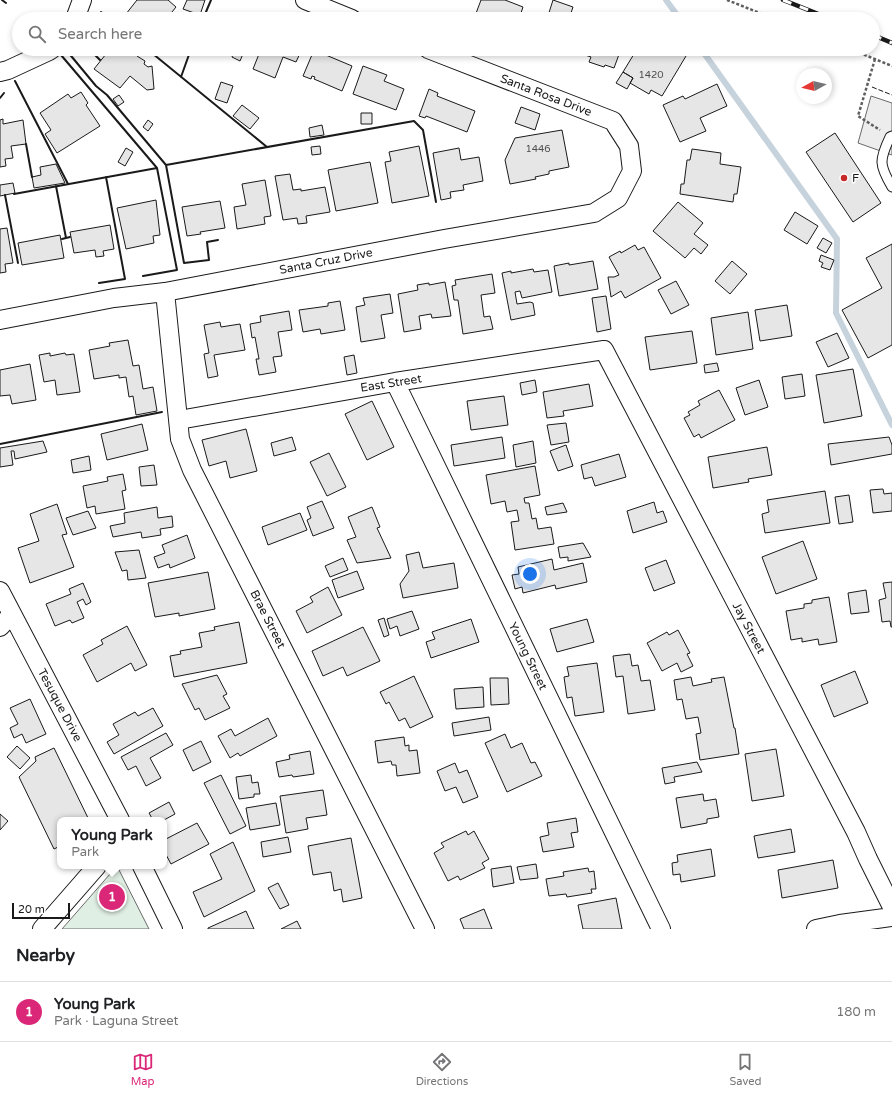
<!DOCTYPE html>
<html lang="en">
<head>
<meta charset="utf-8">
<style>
	:root { --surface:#fff; --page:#f6f6f6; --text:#202124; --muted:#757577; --line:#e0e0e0; --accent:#db2777 }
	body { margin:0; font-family:"Varela Round",sans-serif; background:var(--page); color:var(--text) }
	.compass { position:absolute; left:796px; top:68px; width:36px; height:36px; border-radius:50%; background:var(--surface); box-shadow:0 2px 6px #0003; rotate:262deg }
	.scale { position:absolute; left:12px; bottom:10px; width:58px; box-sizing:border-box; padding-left:4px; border:2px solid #1a1a1a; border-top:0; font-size:11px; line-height:14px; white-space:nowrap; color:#1a1a1a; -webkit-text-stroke:3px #fff; paint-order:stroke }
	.you { position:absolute; left:530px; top:574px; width:14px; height:14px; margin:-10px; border:3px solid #fff; border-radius:50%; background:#1a73e8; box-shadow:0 0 0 6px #1a73e833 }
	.badge { display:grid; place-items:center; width:26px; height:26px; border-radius:50%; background:var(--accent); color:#fff; font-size:13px; font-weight:700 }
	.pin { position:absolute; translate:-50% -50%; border:2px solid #fff; box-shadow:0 1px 4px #0006 }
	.popup { position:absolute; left:57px; top:817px; width:110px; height:52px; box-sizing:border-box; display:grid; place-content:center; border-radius:8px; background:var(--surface); filter:drop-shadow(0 1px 3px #0005); font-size:13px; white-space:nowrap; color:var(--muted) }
	.popup b { font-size:15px; color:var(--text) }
	.popup::after { content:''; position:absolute; left:50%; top:100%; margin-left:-8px; border:8px solid transparent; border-top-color:var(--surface) }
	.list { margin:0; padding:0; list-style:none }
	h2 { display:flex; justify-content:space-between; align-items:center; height:52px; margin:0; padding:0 16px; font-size:17px }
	h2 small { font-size:13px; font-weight:400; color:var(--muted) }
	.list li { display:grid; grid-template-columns:26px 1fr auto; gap:12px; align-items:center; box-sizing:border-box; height:60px; padding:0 16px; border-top:1px solid var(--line) }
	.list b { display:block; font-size:15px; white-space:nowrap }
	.list p { margin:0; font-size:13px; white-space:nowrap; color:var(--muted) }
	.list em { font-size:13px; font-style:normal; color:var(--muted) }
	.icon { flex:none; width:22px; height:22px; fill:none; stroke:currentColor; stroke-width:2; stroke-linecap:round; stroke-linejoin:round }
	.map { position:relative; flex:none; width:892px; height:929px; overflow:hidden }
	.search { position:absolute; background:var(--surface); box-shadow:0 2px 6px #0003; left:12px; right:12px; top:12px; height:44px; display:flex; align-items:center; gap:10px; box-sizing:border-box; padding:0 14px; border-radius:22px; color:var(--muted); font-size:15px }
	.sheet { height:112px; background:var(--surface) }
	nav { display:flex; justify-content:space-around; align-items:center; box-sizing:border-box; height:56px; border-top:1px solid var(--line); background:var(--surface); font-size:11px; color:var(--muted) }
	nav a { display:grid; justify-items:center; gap:2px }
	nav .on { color:var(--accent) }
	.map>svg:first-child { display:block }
</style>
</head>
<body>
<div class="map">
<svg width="892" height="929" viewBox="0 0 892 929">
	<rect width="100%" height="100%" fill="#fff"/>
	<path fill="#e0efe3" stroke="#6a6a6a" d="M117,866L149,929H62Z"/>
	<path fill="#ededed" stroke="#6a6a6a" d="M871,96L892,103V155L858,143Z"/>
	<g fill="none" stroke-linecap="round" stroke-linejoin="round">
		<path stroke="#c6d2dc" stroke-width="6" d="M666,0L680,19
			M701,49L837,239L836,313L892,425"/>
	</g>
	<path fill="#e6e6e6" stroke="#1a1a1a" d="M137,0H168L176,7L168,17L170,19H122Z
		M187,0H205L200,15L183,9Z
		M481,0H505L523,7L519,19H499L489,15L488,19H484L475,16Z
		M553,0L573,7L569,19H547Z
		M110,49H133L139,54L137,56L145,61L144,64L148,67L152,66L154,89L147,90L130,76L120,88L94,69Z
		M235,49H245L240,61L232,57Z
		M261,49H302L296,62L283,57L275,78L253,69Z
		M574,49H621L614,68L605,65L604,67L589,62L591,57L573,51Z
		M637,49H686L689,51L662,96L651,90L649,94L630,83L633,78L623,72Z
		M314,50L352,66L342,91L314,79L315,77L312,76L311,79L303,76Z
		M363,66L387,75L384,81L404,89L396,110L353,94Z
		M623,72L633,78L627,89L616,83Z
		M221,82L233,86L227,103L215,99Z
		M717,84L727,106L700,118L706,131L680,142L663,105L683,96L685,99Z
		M429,89L438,93L437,96L475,111L467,132L426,116L425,118L419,116Z
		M81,92L88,103L86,105L100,126L57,153L45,134L51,130L40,113L68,94L71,98Z
		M119,95L124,102L118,106L113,99Z
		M242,105L259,118L250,129L233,116Z
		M521,107L540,114L535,130L515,123Z
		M361,113H372V124H361Z
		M3,119V124L23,120L26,144L11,146L13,158L5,159L6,166L0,167V120Z
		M148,120L153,124L148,131L143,127Z
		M322,125L324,135L310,137L309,128Z
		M562,130L569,167L549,171V174L535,177L536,179L510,184L505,160L515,138Z
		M835,133L881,203L853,222L806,152Z
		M320,146L321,154L312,155L311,147Z
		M419,146L429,196L392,203L385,162L391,161L389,152Z
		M126,148L133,152L125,166L118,162Z
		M459,148L461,160L479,157L483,181L463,185L464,190L450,192L451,198L441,200L433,153Z
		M692,149L721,153L720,164L741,167L737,194H734L733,202L680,194L681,184H684L687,160H690Z
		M370,162L378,203L336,211L328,170Z
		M56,164L65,183L34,188L32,177L41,175L40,167Z
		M290,174L293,190L301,189V191L325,187L330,212L306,216L307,223L298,224L297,218L283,220L275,176Z
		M265,180L271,216L264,217L265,224L237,229L234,207L246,205L242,184Z
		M13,183L15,193L0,196V185Z
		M156,200L160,235L153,236L154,243L126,249L117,208Z
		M220,201L225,228L200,232L201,234L187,236L182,207Z
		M678,202L703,223L694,234L708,245L701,254L694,248L685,258L653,231Z
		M795,212L818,226L807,244L784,230Z
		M110,225L114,249L103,251L104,256L96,257L95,250L74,253L70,232Z
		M7,228L13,263L5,264L6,272L0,273V229Z
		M60,235L64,258L22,265L18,243Z
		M823,238L832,243L826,253L817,248Z
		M892,244V345L868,358L842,310L882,288L866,258Z
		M635,245L638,250L644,247L661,278L625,298L621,291L611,297L608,277H614L619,275L609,257L620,251L621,253Z
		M821,255L834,260L830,270L821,267L823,263L819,261Z
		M593,261L598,289L559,296L554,266L569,263V265Z
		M732,261L747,274L730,294L715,281Z
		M533,269L534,272L548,270L552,292L522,298L520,291L515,292L517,304L530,302L533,303L535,315L511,320L502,273L511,271V273Z
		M492,274L495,293L481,295L484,317L490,316L493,329L463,334L458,300H454L452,286L456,285L455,280Z
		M676,281L689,305L671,314L658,290Z
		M445,282L451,316L432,318L431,314L419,316L421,329L404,332L398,294L418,290L417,285L429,283V285Z
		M390,294L393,313L381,315L385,338L361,342L356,307L365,305L363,298Z
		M606,296L611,329L597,332L592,298Z
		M340,301L345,330L321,334L320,329L303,332L299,310L328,306V303Z
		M787,305L792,336L760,341L755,310Z
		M289,311L292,330L278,332L282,356L273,357L276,372L259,375L256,359H259L255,337L252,338L250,324L261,322L260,316Z
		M748,312L753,349L716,355L711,318Z
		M220,322L221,327L240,324L245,350L214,355L218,376L208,378L204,354L209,353L204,325Z
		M692,331L697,363L650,370L645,337Z
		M837,333L849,358L828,367L816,342Z
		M128,340L133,366L139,365L143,389L153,387L157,411L136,415L133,396L129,397L126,377L119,378V375L94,379L89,350L110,346L109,343Z
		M50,353V356L65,353L66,355L74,354L80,392L57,395L55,380L44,382L39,355Z
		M354,355L357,373L347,375L344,357Z
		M717,363L719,371L705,373L704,365Z
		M30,364L36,400L12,404L10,395L0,396V370Z
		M853,369L862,416L824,423L816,375Z
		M802,374L805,396L785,399L782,377Z
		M535,380L537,392L522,395L520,383Z
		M759,380L768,407L745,415L736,388Z
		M589,384L593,406L563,411L564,416L547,418L543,392Z
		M719,390L735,420L701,438L699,434L694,437L684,418L690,415L688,412L700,405L698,401Z
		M504,396L508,425L471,430L467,401Z
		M372,401L394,447L367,460L345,414Z
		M566,423L569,442L551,445L547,425Z
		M142,424L148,450L107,460L101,434Z
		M246,429L257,471L230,478L226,461L209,466L202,440Z
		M292,437L296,450L274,456L271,443Z
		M502,437L505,458L454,466L451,445Z
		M889,437L892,445V454L831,465L828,444Z
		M43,441L47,452L15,459L14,451H11L13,465L0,467V448Z
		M533,441L536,463L516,467L513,445Z
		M566,445L573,466L558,471L550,451Z
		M767,447L772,475L748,479L749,482L713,488L708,457Z
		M329,453L346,487L327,496L310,462Z
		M619,454L626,477L595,486L592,477L584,479L581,465Z
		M89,456L91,470L73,473L71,460Z
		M154,465L157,485L141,486L139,467Z
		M535,466L540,495L524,498L525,503H529L532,519L536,518L538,529L551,527L554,544L515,550L511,522L519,521L517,510L507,512L505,501L491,504L486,475Z
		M123,474L126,490L122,491L125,509L96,514L95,506L87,508L83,486L108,481L107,477Z
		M883,489L884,494L892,493V511L873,513L870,490Z
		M825,491L830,523L765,533L762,514L769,512L767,500Z
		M849,495L853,522L839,524L835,497Z
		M322,501L334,528L313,536L307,520L311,518L307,507Z
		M654,502L657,513L663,511L667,522L633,533L627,511Z
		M563,503L567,512L547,515L545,507Z
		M57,504L67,534L62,535L74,567L30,583L18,548L39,541L30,514Z
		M157,507L158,518L172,516L173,527L160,529L161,535L142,538L141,532L113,537L110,526L125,523L124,513Z
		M372,507L380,527L377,528L391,558L357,563L347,540L356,537L348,517Z
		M88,511L96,528L73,535L66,518Z
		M300,513L307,530L268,545L262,527Z
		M187,535L195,558L170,568L169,564L158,568L154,557L165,553L162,545Z
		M803,541L817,579L776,594L762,557Z
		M583,543L591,557L568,561V557L560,558L558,547Z
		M139,550L146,578L128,580L127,570L122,571L115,552Z
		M419,552L423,568L454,563L458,588L403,598L400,584L409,571L406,555Z
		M343,558L348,570L330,577L325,566Z
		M552,559L554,570L583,563L587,582L556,589L555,585L523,593L522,587L515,589L512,575L519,574L518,567Z
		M666,560L675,583L654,591L645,568Z
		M357,571L364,589L338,598L332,580Z
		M208,572L215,609L179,616V613L155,617L148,583Z
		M892,582V627H891L890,621L882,622L879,600L886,598L883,583Z
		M83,583L91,602L86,605L83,599L77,602L84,618L72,623L70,620L55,626L46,604L71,594L69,589Z
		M328,587L342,615L307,633L296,611L313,602L310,597Z
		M866,590L869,612L851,614L848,593Z
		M829,597L837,642L819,645L818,639L802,642V638L791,640L786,611L804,608V604L812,603V600Z
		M412,611L419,629L400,636L397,626L390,629L387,619Z
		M384,618L389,635L384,637L378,620Z
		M471,619L479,642L431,658L426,642L435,639L432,632Z
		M587,619L594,642L557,652L550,629Z
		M239,622L247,663L174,677L170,656L181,654L180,651L202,647L199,633L215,630L214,627Z
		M127,626L147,665L135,671L131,663L97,682L83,655L103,644L101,640Z
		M363,627L380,661L347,676L343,667L323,676L312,651Z
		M678,630L690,653L687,654L693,666L681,672L677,663L662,671L647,643L667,632L669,635Z
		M630,654L632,666L638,665L641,681L650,680L655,710L628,714L623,676L616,677L613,656Z
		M597,663L604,712L575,716L572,697L567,698L564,677L569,676L567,667Z
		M855,671L868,703L834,717L821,685Z
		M217,675L227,694L223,696L230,708L205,720L199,708L195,710L182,684Z
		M414,676L433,717L410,728L405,718L399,721L389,702L386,704L380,692Z
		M691,677L693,686L712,682L711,679L724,677L734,728H735L739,754L700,760L696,734L701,733L698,717L686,719L682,699L677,700L674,680Z
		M490,678H508L509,704L491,705Z
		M483,687L484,707L456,709L454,689Z
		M30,699L46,734L26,743L22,734L14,738L10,728L18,724L10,708Z
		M153,708L163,726L114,754L107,742L119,735L113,724L135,712L138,716Z
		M489,717L491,730L454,736L452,723Z
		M268,718L277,736L240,756L238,753L230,758L218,736L231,729L235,736Z
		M166,733L173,745L150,758L161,778L146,786L136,766L128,770L121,757Z
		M505,734L511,748L522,743L531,763L535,762L542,776L507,792L485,743Z
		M404,737L405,746L409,745V751L417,750L420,773L397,776L396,765H392L391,761L378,763L375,741Z
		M201,741L211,762L193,771L183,750Z
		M17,746L30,758L20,769L7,757Z
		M54,748L89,820H60V846L54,849L19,777L36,761L35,757Z
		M776,749L784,796L752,801L745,754Z
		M310,751L314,774L293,777L292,775L279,777L276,762L290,759L289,755Z
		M697,762L702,772L674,777L675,782L665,784L662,768Z
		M455,763L459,773L467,770L478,797L463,803L456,787L445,791L437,771Z
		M221,775L246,826L230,834L204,783Z
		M251,775L252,783L258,782L260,794H254V797L239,799L236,777Z
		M323,790L327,815L306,818L308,829L286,833L280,796Z
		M703,794L704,801L716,799L719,817L707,819V823L681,828L676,798Z
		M169,802L175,814L164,820H153L149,813Z
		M276,803L280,825L250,830L246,808Z
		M0,814L8,821L0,830Z
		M576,818L578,832L571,833L574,847L543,852L540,837L549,835L547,823Z
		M197,823L209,844L171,864L164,851V840Z
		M791,829L795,852L758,858L754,836Z
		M466,831L468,835L474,831L489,859L482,863L485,868L460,880L458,876L448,881L434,853L444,847L441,843Z
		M288,837L291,852L263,857L261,842Z
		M351,838L362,898L343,902L341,889L334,891L331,872L313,875L308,846Z
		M233,842L255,891L204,917L193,892L222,879L210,854Z
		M711,849L715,876L681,882L680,874L673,875L672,863L678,862L677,855Z
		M833,860L838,888L782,898L778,870Z
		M536,864L538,878L520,880L517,867Z
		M511,866L514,883L493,887L491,869Z
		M588,868L589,872L594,871L596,889H591L592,893L567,897L566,894L549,896L546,879L564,876L563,872Z
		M278,883L289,905L280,909L268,888Z
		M616,898L622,929H583L578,905Z
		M484,909L492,929H464L460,919Z
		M246,911L254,929H208V928Z
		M297,921L301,929H281Z"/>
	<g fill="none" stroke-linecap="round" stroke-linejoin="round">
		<defs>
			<path id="service" d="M892,136L890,137C879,160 879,165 892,187"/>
			<path id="minor" d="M305,0L352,19
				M75,19L82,0
				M0,72L8,70L49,51L52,49
				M165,292L180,439L192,470L425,929
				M0,320L114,298L165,292L444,239L594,213L618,198L632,171L629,146L613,121L428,49
				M395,382L661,929
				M179,420L395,382L604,350L856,832L868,859L892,907
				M0,591L120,820
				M0,627L12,614
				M142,866L173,929
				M42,929L97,866
				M816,929L840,924L892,917"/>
		</defs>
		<use href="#service" stroke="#1a1a1a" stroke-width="11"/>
		<use href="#minor" stroke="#1a1a1a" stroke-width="20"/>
		<path stroke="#5f5f5f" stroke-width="2.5" stroke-dasharray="3 2" stroke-linecap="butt" d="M727,0L775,19
			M850,49L892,66
			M875,59L858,116L880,130"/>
		<use href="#service" stroke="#fff" stroke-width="9"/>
		<use href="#minor" stroke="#fff" stroke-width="18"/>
		<defs>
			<path id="rail" d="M783,0L831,19
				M873,35L892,43"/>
		</defs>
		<use href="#rail" stroke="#1a1a1a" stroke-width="4.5"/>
		<use href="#rail" stroke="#fff" stroke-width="3" stroke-dasharray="9" stroke-linecap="butt"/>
		<path stroke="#1a1a1a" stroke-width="1" stroke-dasharray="5 2" stroke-linecap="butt" d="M872,87L892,95"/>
		<path stroke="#1a1a1a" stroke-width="2" d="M2,0L6,3
			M97,19L101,12L110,19
			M203,19L211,0
			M89,49L100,60
			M147,49L267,147
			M67,51L96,86L107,95L166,165
			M181,77L191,49
			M15,81L68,184
			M0,98L4,93
			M26,144L32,177
			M56,186L66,238
			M14,194L157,168L61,55
			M5,195L18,263
			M62,239L70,237
			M218,240L207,242L209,260L184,263L166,165L414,121L423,130L436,202
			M143,276L177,270L157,168
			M99,283L125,279L106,177
			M0,444L162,412"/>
	</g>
	<circle fill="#c62828" stroke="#fff" stroke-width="1.5" cx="844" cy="178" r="4"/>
	<g text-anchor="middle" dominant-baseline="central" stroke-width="3" stroke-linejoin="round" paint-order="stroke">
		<g font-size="10" fill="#4d4d4d">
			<text x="651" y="75">1420</text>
			<text x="538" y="149">1446</text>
		</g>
		<g font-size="12" fill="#1a1a1a" stroke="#fff">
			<text transform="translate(546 95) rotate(21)">Santa Rosa Drive</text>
			<text transform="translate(326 261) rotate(-11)">Santa Cruz Drive</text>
			<text transform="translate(391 383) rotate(-9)">East Street</text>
			<text transform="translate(268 619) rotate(63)">Brae Street</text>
			<text transform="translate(749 628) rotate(62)">Jay Street</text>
			<text transform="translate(528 656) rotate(64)">Young Street</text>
			<text transform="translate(60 705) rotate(62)">Tesuque Drive</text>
		</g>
		<g font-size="12" fill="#1a1a1a" stroke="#fff" text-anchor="start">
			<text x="852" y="178">F</text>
		</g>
	</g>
</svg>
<svg class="compass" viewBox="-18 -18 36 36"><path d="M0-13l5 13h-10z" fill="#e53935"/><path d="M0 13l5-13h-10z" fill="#757577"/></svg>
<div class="scale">20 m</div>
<div class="you"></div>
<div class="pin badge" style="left:112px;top:897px">1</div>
<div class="popup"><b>Young Park</b>Park</div>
<div class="search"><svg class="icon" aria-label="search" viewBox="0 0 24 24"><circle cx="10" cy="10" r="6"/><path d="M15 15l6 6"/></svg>Search here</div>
</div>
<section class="sheet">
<h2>Nearby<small></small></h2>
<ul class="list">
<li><span class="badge">1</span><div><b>Young Park</b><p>Park · Laguna Street</p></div><em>180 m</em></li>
</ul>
</section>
<nav>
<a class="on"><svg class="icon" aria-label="map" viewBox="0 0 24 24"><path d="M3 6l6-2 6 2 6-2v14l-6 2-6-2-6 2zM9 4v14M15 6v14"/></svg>Map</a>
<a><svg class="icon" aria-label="directions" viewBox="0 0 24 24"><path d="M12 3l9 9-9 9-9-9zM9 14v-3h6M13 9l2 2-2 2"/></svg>Directions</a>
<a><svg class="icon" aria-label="saved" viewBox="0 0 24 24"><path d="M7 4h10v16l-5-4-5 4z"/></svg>Saved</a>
</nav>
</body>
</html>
